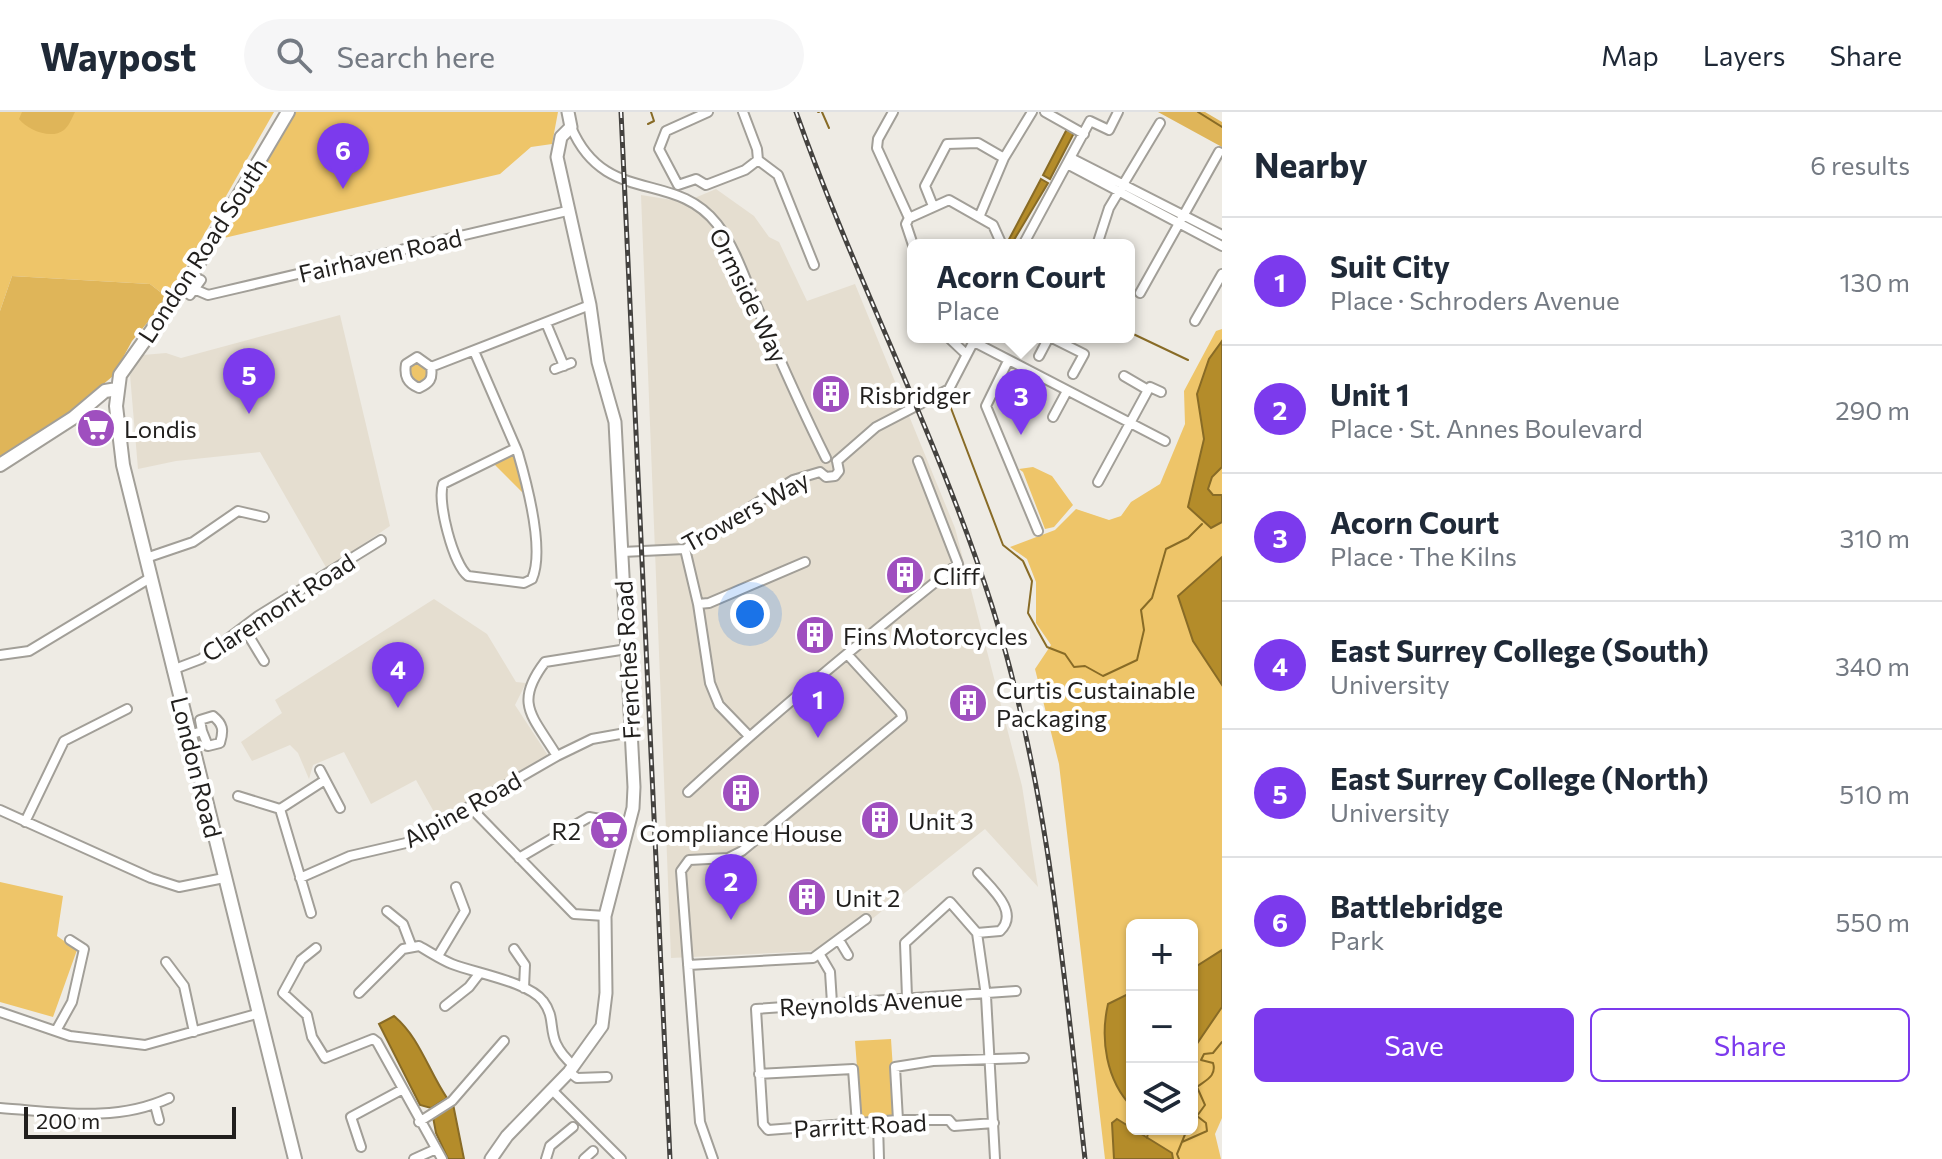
<!DOCTYPE html>
<html lang="en">
<head>
<meta charset="utf-8">
<style>
	:root { --surface:#fff; --page:#f6f6f7; --text:#1f2937; --muted:#747a83; --line:#e0e1e3; --accent:#7c3aed }
	body { margin:0; font-family:Commissioner,sans-serif; background:var(--page); color:var(--text) }
	.controls { position:absolute; right:24px; bottom:24px; display:grid; overflow:hidden; border-radius:12px; box-shadow:0 2px 6px #0004 }
	.controls button { width:72px; height:72px; display:grid; place-items:center; padding:0; border:0; border-bottom:2px solid var(--line); background:var(--surface); color:var(--text); font:40px sans-serif }
	.scale { position:absolute; left:24px; bottom:20px; width:212px; box-sizing:border-box; padding-left:8px; border:4px solid #211f1d; border-top:0; font-size:22px; line-height:28px; white-space:nowrap; color:#211f1d; -webkit-text-stroke:6px #fff; paint-order:stroke }
	.you { position:absolute; left:750px; top:502px; width:28px; height:28px; margin:-20px; border:6px solid #fff; border-radius:50%; background:#1a73e8; box-shadow:0 0 0 12px #1a73e833 }
	.badge { display:grid; place-items:center; width:52px; height:52px; border-radius:50%; background:var(--accent); color:#fff; font-size:26px; font-weight:700 }
	.pin { position:absolute; translate:-50% -66px; filter:drop-shadow(0 2px 4px #0008) }
	.pin::after { content:''; position:absolute; top:42px; width:28px; height:24px; background:inherit; clip-path:polygon(0 0,100% 0,50% 100%) }
	.popup { position:absolute; left:907px; top:127px; width:228px; height:104px; box-sizing:border-box; display:grid; place-content:center; border-radius:12px; background:var(--surface); filter:drop-shadow(0 2px 6px #0005); font-size:26px; white-space:nowrap; color:var(--muted) }
	.popup b { font-size:30px; color:var(--text) }
	.popup::after { content:''; position:absolute; left:50%; top:100%; margin-left:-16px; border:16px solid transparent; border-top-color:var(--surface) }
	.list { margin:0; padding:0; list-style:none }
	h2 { display:flex; justify-content:space-between; align-items:center; height:104px; margin:0; padding:0 32px; font-size:34px }
	h2 small { font-size:26px; font-weight:400; color:var(--muted) }
	.list li { display:grid; grid-template-columns:52px 1fr auto; gap:24px; align-items:center; box-sizing:border-box; height:128px; padding:0 32px; border-top:2px solid var(--line) }
	.list b { display:block; font-size:30px; white-space:nowrap }
	.list p { margin:0; font-size:26px; white-space:nowrap; color:var(--muted) }
	.list em { font-size:26px; font-style:normal; color:var(--muted) }
	.actions { display:flex; gap:16px; padding:24px 32px }
	.actions a { flex:1; padding:18px 0; border:2px solid var(--accent); border-radius:12px; text-align:center; font-size:28px; color:var(--accent) }
	.actions .main { background:var(--accent); color:#fff }
	.icon { flex:none; width:44px; height:44px; fill:none; stroke:currentColor; stroke-width:2; stroke-linecap:round; stroke-linejoin:round }
	.map { position:relative; flex:none; width:1222px; height:1047px; overflow:hidden }
	header { display:flex; align-items:center; gap:48px; box-sizing:border-box; height:112px; padding:0 40px; background:var(--surface); border-bottom:2px solid var(--line) }
	header strong { font-size:38px }
	nav { display:flex; gap:44px; margin-inline-start:auto; font-size:28px }
	.search { width:560px; height:72px; background:var(--page); display:flex; align-items:center; gap:20px; box-sizing:border-box; padding:0 28px; border-radius:44px; color:var(--muted); font-size:30px }
	main { display:flex }
	aside { flex:1; background:var(--surface) }
	.map>svg:first-child { display:block }
</style>
</head>
<body>
<header>
<strong>Waypost</strong>
<div class="search"><svg class="icon" aria-label="search" viewBox="0 0 24 24"><circle cx="10" cy="10" r="6"/><path d="M15 15l6 6"/></svg>Search here</div>
<nav><a>Map</a><a>Layers</a><a>Share</a></nav>
</header>
<main>
<div class="map">
<svg width="1222" height="1047" viewBox="0 0 1222 1047">
	<rect width="100%" height="100%" fill="#eeebe4"/>
	<path fill="#e5ded0" d="M716,77L754,104L769,125L779,130L807,189L855,172L955,416L1022,674L1038,775L985,717L872,807L868,814L860,804L816,839L671,846L641,83L685,90Z
		M340,203L390,414L327,457L260,340L176,349L138,357L130,263L143,243L166,241L181,246Z
		M434,487L487,522L516,570L526,571L515,593L549,645L438,707L416,668L371,692L344,640L313,653L309,667L298,641L290,633L252,649L241,630L282,601L275,588Z"/>
	<path fill="#eec569" fill-rule="evenodd" d="M0,0H274L168,186L150,172L12,164L0,199Z
		M295,0H558L552,32L531,35L500,62L224,126Z
		M1222,217V1006L1215,1022L1221,1047H1105L1059,652L1035,557L1051,533L1036,511V470L1027,447L1010,435L1055,418L1076,397L1109,408L1121,404L1131,390L1160,372L1185,312L1184,279L1216,219ZM1132,813H1192V1017H1132Z
		M408 261a10 10 0 1 1 20 0a10 10 0 1 1-20 0Z
		M515,340L526,380H522L492,350Z
		M1033,355L1052,364L1073,393L1054,415L1045,417L1023,360L1019,357Z
		M0,770L63,784L57,824L77,838L53,905L0,890Z
		M891,927L896,1003L887,1007H861L855,929Z"/>
	<path fill="#dfb559" d="M22,0H75C72,6 69,14 64,18C51,28 28,18 19,7Z
		M1158,0H1205L1222,10V35Z
		M12,164L150,172L168,186L132,229L113,264L21,341L0,353V199Z"/>
	<path fill="#b48c2a" stroke="#886b26" stroke-width="2" d="M1067,17L1074,21L1050,67L1043,63Z
		M1041,67L1048,71L1011,133L1007,131Z
		M1222,229V355L1212,365L1208,377L1213,383H1222V410L1211,416L1188,395L1204,327L1197,282L1209,247Z
		M1222,445V573L1193,529L1178,484Z
		M1222,838V895L1192,939V857Z
		M1132,880V995C1106,968 1100,927 1108,892Z
		M394,904C420,926 428,958 447,986L431,996L420,993L379,912Z
		M453,992L464,1047H448L436,1021L433,1005Z
		M1117,1007L1172,1041L1173,1047H1114L1112,1011Z"/>
	<g fill="none" stroke-linecap="round" stroke-linejoin="round">
		<path stroke="#886b26" stroke-width="2" d="M818,0H819
			M822,0L829,16
			M1198,0L1222,15
			M648,12L654,9L651,0
			M1129,220L1188,248
			M949,291L1003,433L1023,449L1032,469L1028,501L1047,535L1065,542L1074,555L1085,554L1103,564L1137,548L1144,518L1141,498L1152,486L1166,437L1188,426L1202,412
			M1149,1018V1017
			M1147,1026L1148,1021
			M1182,1030L1207,1019L1206,1011L1197,1004L1205,993L1197,975C1206,968 1217,964 1213,951L1201,948L1204,942L1213,941L1222,930
			M1179,1047L1177,1042L1186,1020"/>
		<defs>
			<path id="street" d="M708,0L666,19L659,37L678,73L696,67L706,73L745,58L758,48L757,37L743,0
				M893,0L878,27L877,36L909,106
				M1045,0L1084,22
				M571,15C605,95 674,57 717,112C735,135 746,169 757,195C779,246 801,296 826,346
				M1071,46L1222,123
				M758,48L778,63L814,153
				M1067,52L1222,134
				M933,94L925,74L947,32L978,31L1004,46
				M980,103L1004,46L1032,0
				M913,133L906,112L909,106L949,88L993,113L1002,133
				M1023,133L1090,9L1109,18L1118,0
				M1097,133L1109,96L1160,11
				M194,177L208,183L567,99
				M1140,181L1219,40
				M190,183L201,168
				M1195,209L1222,162
				M546,211L564,254
				M948,225L966,242
				M1050,225L1084,242L1073,262
				M974,230L1165,329
				M474,239L516,336L518,341C527,372 545,438 532,467L524,471L468,464C453,452 437,390 443,372L516,336
				M1039,244L1049,225
				M1008,249L986,294L1038,419
				M431,255C433,267 430,271 419,276C407,271 404,264 406,252L417,245L431,255L590,193
				M555,257L571,251
				M1148,278L1150,275L1161,280
				M1053,305L1067,279
				M837,349L876,315L949,277L976,225
				M1098,370L1148,278L1124,264
				M685,437L698,492L710,571L719,593L748,623
				M622,440L685,437L793,368L820,360L826,365L835,364L839,359L837,349
				M146,446L193,430L238,399L264,405
				M698,492L709,491L805,450
				M244,516L264,549
				M0,543L29,539L150,466
				M172,558L201,547L258,504L381,428
				M189,623L202,619L208,634L220,631C224,618 223,612 213,604L200,608L202,619
				M557,644C533,604 513,592 545,550L627,537
				M320,658L340,696
				M688,680C775,600 866,525 958,452L918,349
				M238,684L280,697L325,668
				M471,696L574,802L605,804
				M280,697L311,801
				M0,698L151,766L179,775L224,766
				M25,710L64,629L127,597
				M519,746L589,705L628,712
				M978,761C991,776 1020,800 1000,819L977,821L986,884L995,1047
				M300,766L350,744L406,731L557,644L592,627L620,622
				M387,799L403,812L411,833
				M839,828L848,843
				M316,836L301,848L283,881L307,903L312,925L325,946L373,927L377,930L442,1047
				M514,837L525,853L524,876
				M820,843L830,860L832,891
				M438,844L465,799L456,775
				M166,850L184,874L194,920
				M688,853L813,846L866,807
				M359,881L403,837L419,834C430,840 440,847 452,852C475,861 529,870 543,889C560,911 541,925 574,954
				M907,885L905,831L950,790L977,821
				M445,894L469,875L479,862
				M0,900L70,924L145,933L260,901
				M57,917L72,890L84,837L70,828
				M569,960L577,966L607,965
				M759,962L853,957L857,1013
				M552,978L621,1047
				M155,993L159,1008
				M0,996C58,1000 115,1011 169,986
				M898,1008L895,955L933,949L1024,946
				M419,1010L452,989L504,929
				M994,1011L954,1014L949,1008H898L768,1018L763,1012L756,897L1016,879
				M878,1012L879,1047
				M361,1035L351,1005L403,977
				M414,1047L436,1037
				M546,1047L550,1034L573,1015
				M584,1047L593,1039
				M713,1047L700,1010L681,759L689,748L728,746L742,739L902,606L901,601L847,542"/>
			<path id="secondary" d="M491,1047L507,1024L569,960L602,914L606,881L605,804L633,696L634,675L615,310L598,250L590,193L557,45L561,25L571,15L568,0"/>
			<path id="primary" d="M288,0L194,159L120,263L116,294L123,353L295,1047
				M0,353L73,306L105,279L117,277"/>
		</defs>
		<use href="#street" stroke="#a29f98" stroke-width="12"/>
		<use href="#secondary" stroke="#a29f98" stroke-width="15"/>
		<use href="#primary" stroke="#a29f98" stroke-width="16"/>
		<use href="#street" stroke="#fff" stroke-width="8"/>
		<use href="#secondary" stroke="#fff" stroke-width="11"/>
		<use href="#primary" stroke="#fff" stroke-width="12"/>
		<defs>
			<path id="rail" d="M621,0L670,1047
				M796,0C855,167 938,325 992,494C1048,672 1064,862 1085,1047"/>
		</defs>
		<use href="#rail" stroke="#44423f" stroke-width="5"/>
		<use href="#rail" stroke="#fff" stroke-width="2" stroke-dasharray="6" stroke-linecap="butt"/>
	</g>
	<defs>
		<symbol id="building-disc" viewBox="-11 -11 22 22"><circle r="9.5" fill="#9f4fbf" stroke="#fff"/><path d="M-4-6H4V6H1V3H-1V6H-4ZM-2.5-4.3h1.7v1.8h-1.7ZM.8-4.3h1.7v1.8H.8ZM-2.5-1h1.7V.8h-1.7ZM.8-1h1.7V.8H.8Z" fill="#fff"/></symbol>
		<symbol id="supermarket-disc" viewBox="-11 -11 22 22"><circle r="9.5" fill="#9f4fbf" stroke="#fff"/><path d="M-6-5.5h2.5l.6 2H6L4.5 2H-2.5L-4.4-4H-6ZM-1.5 3.2a1.3 1.3 0 1 0 .1 0ZM3 3.2a1.3 1.3 0 1 0 .1 0Z" fill="#fff"/></symbol>
	</defs>
	<g fill-rule="evenodd">
		<use href="#building-disc" x="809" y="260" width="44" height="44"/>
		<use href="#supermarket-disc" x="74" y="294" width="44" height="44"/>
		<use href="#building-disc" x="883" y="441" width="44" height="44"/>
		<use href="#building-disc" x="793" y="501" width="44" height="44"/>
		<use href="#building-disc" x="946" y="569" width="44" height="44"/>
		<use href="#building-disc" x="719" y="659" width="44" height="44"/>
		<use href="#building-disc" x="858" y="686" width="44" height="44"/>
		<use href="#supermarket-disc" x="587" y="696" width="44" height="44"/>
		<use href="#building-disc" x="785" y="763" width="44" height="44"/>
	</g>
	<g text-anchor="middle" dominant-baseline="central" stroke-width="8" stroke-linejoin="round" paint-order="stroke">
		<g font-size="24" fill="#211f1d" stroke="#fff">
			<text transform="translate(202 138) rotate(-57)">London Road South</text>
			<text transform="translate(380 143) rotate(-13)">Fairhaven Road</text>
			<text transform="translate(749 183) rotate(64)">Ormside Way</text>
			<text transform="translate(745 399) rotate(-29)">Trowers Way</text>
			<text transform="translate(278 495) rotate(-33)">Claremont Road</text>
			<text transform="translate(627 548) rotate(-93)">Frenches Road</text>
			<text transform="translate(197 655) rotate(76)">London Road</text>
			<text transform="translate(462 697) rotate(-29)">Alpine Road</text>
			<text transform="translate(871 890) rotate(-3)">Reynolds Avenue</text>
			<text transform="translate(860 1013) rotate(-3)">Parritt Road</text>
		</g>
		<g font-size="24" fill="#211f1d" stroke="#fff" text-anchor="start">
			<text x="859" y="282">Risbridger</text>
			<text x="124" y="316">Londis</text>
			<text x="933" y="463">Cliff</text>
			<text x="843" y="523">Fins Motorcycles</text>
			<text x="996" y="577">Curtis Custainable<tspan x="996" dy="28">Packaging</tspan></text>
			<text x="908" y="708">Unit 3</text>
			<text x="581" y="718" text-anchor="end">R2</text>
			<text x="741" y="720" text-anchor="middle">Compliance House</text>
			<text x="835" y="785">Unit 2</text>
		</g>
	</g>
</svg>
<div class="controls">
<button>+</button>
<button>−</button>
<button><svg class="icon" aria-label="layers" viewBox="0 0 24 24"><path d="M12 4l9 5-9 5-9-5zM3 14l9 5 9-5"/></svg></button>
</div>
<div class="scale">200 m</div>
<div class="you"></div>
<div class="pin badge" style="left:818px;top:626px">1</div>
<div class="pin badge" style="left:731px;top:808px">2</div>
<div class="pin badge" style="left:1021px;top:323px">3</div>
<div class="popup"><b>Acorn Court</b>Place</div>
<div class="pin badge" style="left:398px;top:596px">4</div>
<div class="pin badge" style="left:249px;top:302px">5</div>
<div class="pin badge" style="left:343px;top:77px">6</div>
</div>
<aside>
<h2>Nearby<small>6 results</small></h2>
<ul class="list">
<li><span class="badge">1</span><div><b>Suit City</b><p>Place · Schroders Avenue</p></div><em>130 m</em></li>
<li><span class="badge">2</span><div><b>Unit 1</b><p>Place · St. Annes Boulevard</p></div><em>290 m</em></li>
<li><span class="badge">3</span><div><b>Acorn Court</b><p>Place · The Kilns</p></div><em>310 m</em></li>
<li><span class="badge">4</span><div><b>East Surrey College (South)</b><p>University</p></div><em>340 m</em></li>
<li><span class="badge">5</span><div><b>East Surrey College (North)</b><p>University</p></div><em>510 m</em></li>
<li><span class="badge">6</span><div><b>Battlebridge</b><p>Park</p></div><em>550 m</em></li>
</ul>
<div class="actions"><a class="main">Save</a><a>Share</a></div>
</aside>
</main>
</body>
</html>
